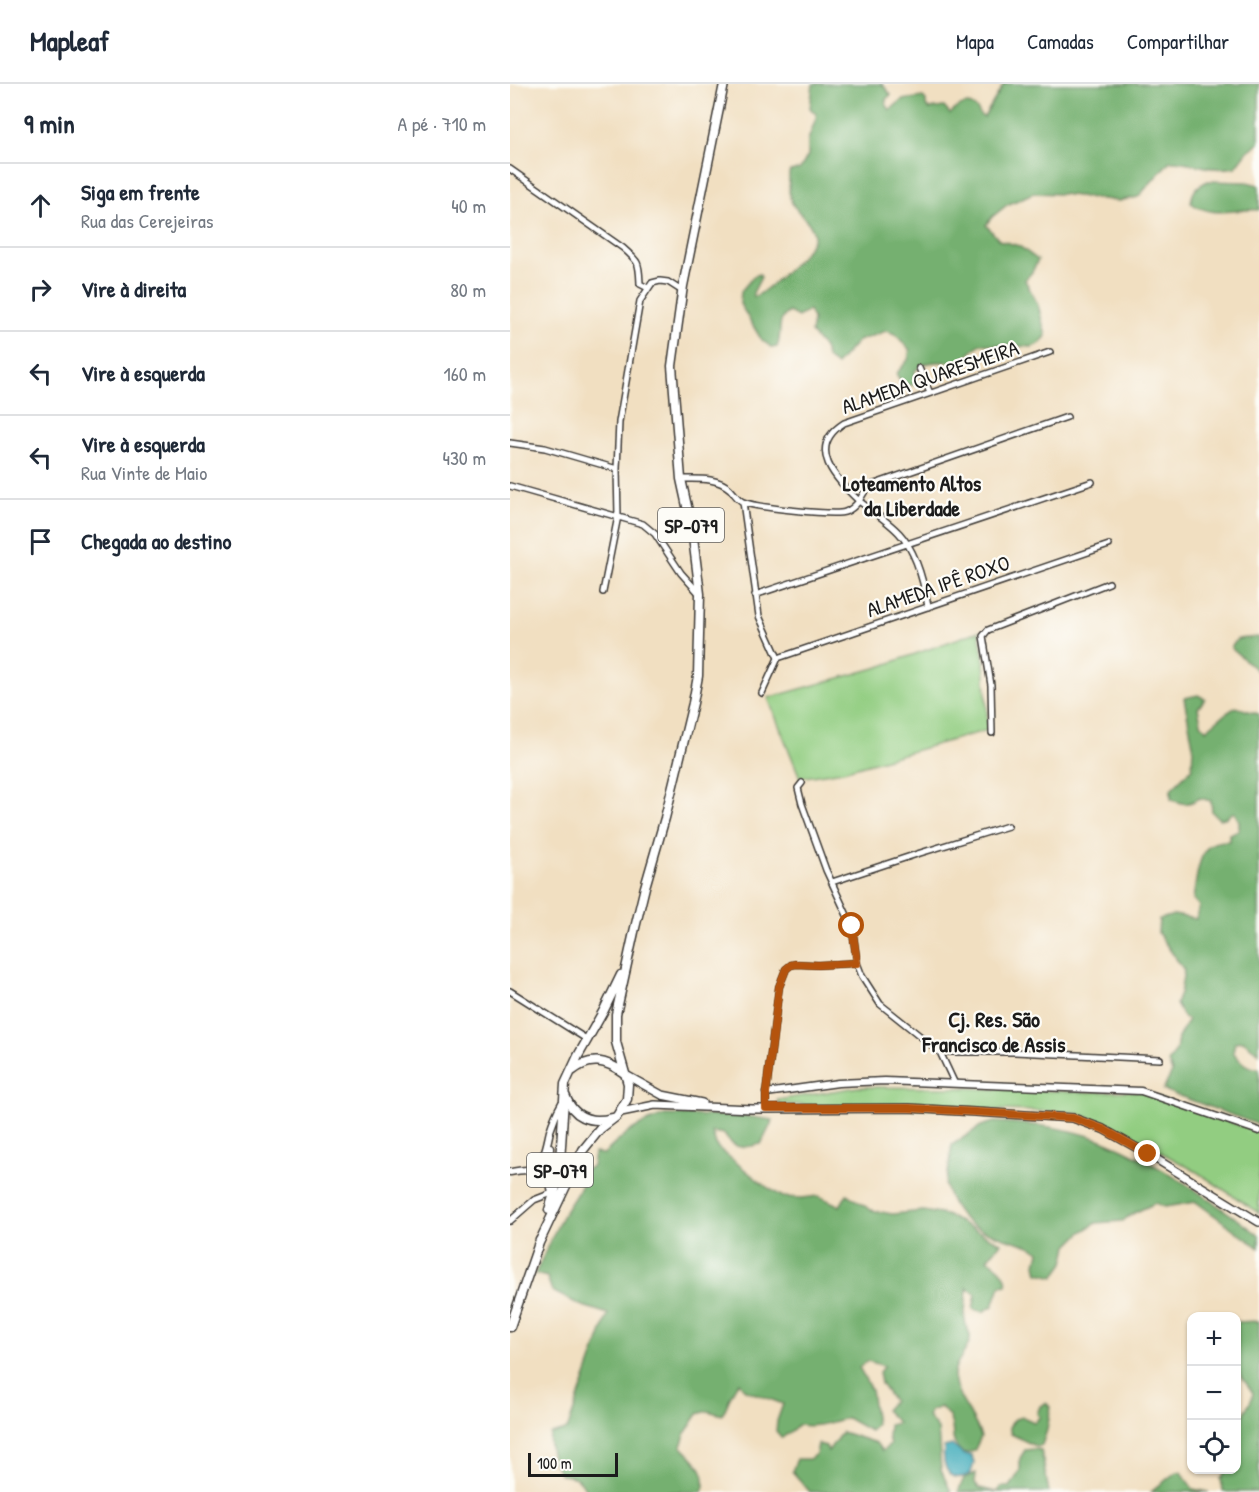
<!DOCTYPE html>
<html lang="pt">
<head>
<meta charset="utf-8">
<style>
	:root { --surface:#fff; --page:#f2f2f3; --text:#1f2937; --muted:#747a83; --line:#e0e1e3 }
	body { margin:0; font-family:"Patrick Hand",sans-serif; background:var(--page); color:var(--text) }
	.controls { position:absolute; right:18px; bottom:18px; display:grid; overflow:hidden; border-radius:12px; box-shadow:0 2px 4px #0004 }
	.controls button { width:54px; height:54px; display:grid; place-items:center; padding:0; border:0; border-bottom:2px solid var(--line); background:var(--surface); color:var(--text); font:30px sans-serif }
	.scale { position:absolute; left:18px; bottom:15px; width:90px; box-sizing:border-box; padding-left:6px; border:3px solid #1c1c1c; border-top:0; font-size:16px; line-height:21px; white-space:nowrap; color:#1c1c1c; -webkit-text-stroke:4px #fdfcf7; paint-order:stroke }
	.stop { position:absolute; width:18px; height:18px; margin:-14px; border:4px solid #b45309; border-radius:50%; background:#fff }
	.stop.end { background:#b45309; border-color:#fff; box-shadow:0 2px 6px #0008 }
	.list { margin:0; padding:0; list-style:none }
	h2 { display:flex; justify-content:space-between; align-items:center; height:78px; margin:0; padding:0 24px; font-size:26px }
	h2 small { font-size:20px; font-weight:400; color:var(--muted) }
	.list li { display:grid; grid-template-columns:39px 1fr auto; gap:18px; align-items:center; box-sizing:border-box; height:84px; padding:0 24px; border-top:2px solid var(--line) }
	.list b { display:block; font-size:22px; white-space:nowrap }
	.list p { margin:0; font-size:20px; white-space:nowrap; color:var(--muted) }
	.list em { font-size:20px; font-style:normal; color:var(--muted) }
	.icon { flex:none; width:33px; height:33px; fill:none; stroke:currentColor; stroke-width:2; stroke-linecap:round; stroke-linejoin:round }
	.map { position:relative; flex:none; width:749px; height:1408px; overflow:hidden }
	header { display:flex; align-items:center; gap:36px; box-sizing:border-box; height:84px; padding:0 30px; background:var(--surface); border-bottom:2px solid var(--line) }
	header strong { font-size:28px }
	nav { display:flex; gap:33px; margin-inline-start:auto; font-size:21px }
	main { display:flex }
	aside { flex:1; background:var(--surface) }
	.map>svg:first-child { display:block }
</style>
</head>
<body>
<header>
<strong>Mapleaf</strong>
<nav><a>Mapa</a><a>Camadas</a><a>Compartilhar</a></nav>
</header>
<main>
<aside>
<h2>9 min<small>A pé · 710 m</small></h2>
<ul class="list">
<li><svg class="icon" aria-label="ahead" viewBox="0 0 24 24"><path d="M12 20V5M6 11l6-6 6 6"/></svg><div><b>Siga em frente</b><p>Rua das Cerejeiras</p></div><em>40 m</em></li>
<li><svg class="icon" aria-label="right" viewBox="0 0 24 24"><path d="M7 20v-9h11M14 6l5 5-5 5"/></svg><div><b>Vire à direita</b></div><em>80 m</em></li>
<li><svg class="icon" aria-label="left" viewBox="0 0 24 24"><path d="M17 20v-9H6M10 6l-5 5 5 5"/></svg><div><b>Vire à esquerda</b></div><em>160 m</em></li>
<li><svg class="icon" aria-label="left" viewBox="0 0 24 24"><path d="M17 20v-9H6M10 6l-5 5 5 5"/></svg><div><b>Vire à esquerda</b><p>Rua Vinte de Maio</p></div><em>430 m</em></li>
<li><svg class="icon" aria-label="arrive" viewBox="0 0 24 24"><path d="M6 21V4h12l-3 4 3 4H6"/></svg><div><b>Chegada ao destino</b></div></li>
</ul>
</aside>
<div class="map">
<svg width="749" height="1408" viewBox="0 0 749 1408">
	<rect width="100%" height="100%" fill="#fdfcf7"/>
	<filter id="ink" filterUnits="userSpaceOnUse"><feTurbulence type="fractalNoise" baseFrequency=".0167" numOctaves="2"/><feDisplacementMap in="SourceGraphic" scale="12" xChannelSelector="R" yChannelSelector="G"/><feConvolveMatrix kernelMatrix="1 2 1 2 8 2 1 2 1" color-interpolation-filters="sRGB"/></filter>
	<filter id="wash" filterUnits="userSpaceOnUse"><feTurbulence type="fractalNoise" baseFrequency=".008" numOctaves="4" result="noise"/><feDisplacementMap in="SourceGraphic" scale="24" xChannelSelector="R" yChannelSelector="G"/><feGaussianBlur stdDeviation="1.35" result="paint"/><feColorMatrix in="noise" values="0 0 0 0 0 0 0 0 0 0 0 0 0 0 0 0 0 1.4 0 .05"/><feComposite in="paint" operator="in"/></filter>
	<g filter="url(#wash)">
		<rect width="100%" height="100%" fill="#f1dfc1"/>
		<path fill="#92cd81" stroke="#57744e" stroke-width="1.5" d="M469,547L474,577L478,646L333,687L290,694L258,614L369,583Z
			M348,1003L451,1004L574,1008L630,1007L749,1048V1129L687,1088L603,1042L563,1028L270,1020L267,1016Z"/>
		<path fill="#75b06f" stroke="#486646" stroke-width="1.5" d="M303,0H372L381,11L376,15V20L380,26L392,16L413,13L416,16V22L419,25L434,23L440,30C452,18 463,15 471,32L474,33L494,0H749V59L738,67L726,83C715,85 702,85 691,82C680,80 672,76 660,77L628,113L609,117L551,110L523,109L497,121L482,133L476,141L489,156L509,162L528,176L522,188L515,196L528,221L536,252L531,259L522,263L470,260L450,278C434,279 417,274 405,287L406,301H394L386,290L398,276L400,266L385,250L376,247L348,257L326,281L317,274L314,264L301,249L303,235L299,226L288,233L279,228C265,237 273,249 267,263L262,264L251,255L230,220L231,207L244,192L249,190L251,193L243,209L244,213C256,208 305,164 304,151C302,137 286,129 281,117C278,109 279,97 279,89L280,87L290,85L298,71V56L306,34V30L300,24Z
			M698,97L737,98L749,101V126C725,124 703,135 681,119C682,107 687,102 698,97Z
			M749,553V588L721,564L727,555Z
			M688,611L695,615L688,624L691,639L696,646L715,630L726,623L749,630V969L733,957L725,958L723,968C730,977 737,985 749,984V1041L653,1006L662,988L658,978L666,967L668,954L678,936L673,933L666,920L670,910L674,886L648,849L649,835L664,831L686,835L689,822L683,815C686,799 688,764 704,759C709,757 714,757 719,757V750L729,746V737L724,728L715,734L709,735L702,728L701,717L690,714C678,721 673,721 661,715V705L682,684L683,661L674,614Z
			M155,1031L235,1032L263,1036L251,1060C234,1064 224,1067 214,1050L202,1048L207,1063L255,1102L273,1113L292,1114L309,1112L330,1122L337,1110L361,1126L382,1130L413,1127L436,1131L491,1159L477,1175C487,1182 496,1187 497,1201L490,1202L483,1222L473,1228L463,1225L466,1210L457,1204C457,1215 454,1227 455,1237C456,1243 461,1249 460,1255C457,1269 443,1279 444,1293C447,1316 465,1332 471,1353L464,1367L454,1370C436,1355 447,1351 440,1335C438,1330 434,1327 431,1323L420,1327L418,1333L428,1345L431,1386L441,1408H349L347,1405H339L334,1408H300L282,1387L287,1375H299L306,1370L308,1360L316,1362L318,1367L332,1348L366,1359L372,1367L380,1361L378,1353L379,1341L388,1339L375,1326L383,1317L371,1300L369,1288L374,1282L358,1277L349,1283L361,1306L366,1340L360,1347L337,1334C320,1338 307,1344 289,1341L272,1354L266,1347L267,1337L273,1320L235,1306L229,1298C220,1308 219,1320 212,1331L198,1327L188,1330L176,1348L171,1362C183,1375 201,1388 192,1408H76C72,1394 65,1392 51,1391C42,1377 38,1366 40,1350L57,1346L98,1230L70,1221L42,1207L37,1193L25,1190L51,1134L74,1098V1087L82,1082L84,1069L94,1070C118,1047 124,1042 155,1031Z
			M484,1038C519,1039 559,1044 592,1056C649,1079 700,1115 749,1151V1164L686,1118L655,1123L645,1119C633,1126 623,1127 613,1137L586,1139L572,1148L558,1162L554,1179L544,1193L528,1189L526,1180L529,1168C520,1161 514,1160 504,1157C466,1145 447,1141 435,1101C440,1087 439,1075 442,1061L471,1042Z
			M749,1237V1408H713L711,1395L716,1386H726L727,1350L731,1344C731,1322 741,1325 743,1309L727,1286V1238Z
			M536,1319L541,1323L537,1346L532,1361L527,1363L501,1350L499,1343L505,1335L513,1333L524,1338L530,1333L527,1330L530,1322Z
			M524,1365L531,1366L539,1408H486L491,1403H500L510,1387V1374L515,1366Z
			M666,1388H671L683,1405L699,1408H641Z
			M466,1389L465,1399L470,1404L486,1408H448L454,1394Z"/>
		<path fill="#3caaba" stroke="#2c636b" stroke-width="1.5" d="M442,1361L454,1371H461L464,1379L461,1389C438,1403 432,1381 434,1363Z"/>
	</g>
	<g filter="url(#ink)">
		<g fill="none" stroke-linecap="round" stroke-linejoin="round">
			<defs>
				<path id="minor" d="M0,85L113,164C130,179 129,179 130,200L138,204
					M540,268L334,339C295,364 326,395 349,417L355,407L362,401L557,333
					M409,284L420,309
					M0,359L35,364L107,385
					M171,395C188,395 207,393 220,405C224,409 228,416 233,418C244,423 324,432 335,428C341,426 345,422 349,417C362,427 378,437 389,449C407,468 414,499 418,523
					M0,402L133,440L145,450L171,489L188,508
					M233,418L249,532L268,574L252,609
					M93,508L108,432L107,385L109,338L130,217L142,199L150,197L158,198L172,207
					M245,511L582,398
					M268,574L599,461
					M482,649L481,601L473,552L478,546L599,499
					M292,699L288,704L292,720L316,786L342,842L347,879L352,892L370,920L430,968L444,998
					M322,798L407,770L498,742
					M0,907L78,956
					M430,968H505L650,975
					M256,1024V1009L269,903L276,885L281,881L286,880L308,881L347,879
					M0,1137L24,1116L42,1109"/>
				<path id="tertiary" d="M256,1009L328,999L375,997L631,1007L749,1047
					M21,1085C36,1075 36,1063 40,1047C43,1037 47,1028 52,1019
					M0,1088C14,1086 26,1083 39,1091L42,1110
					M39,1091L40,1063"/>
				<path id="secondary" d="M116,991L152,1011L192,1019
					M111,1028L145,1021L242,1025L399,1024L563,1034L593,1045L638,1070L749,1138"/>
				<path id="trunk" d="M62,987C80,972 96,976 114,989
					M55,1011C63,1033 80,1040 102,1034
					M39,1126L49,1093L55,1000L68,972L94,926L111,891
					M28,1161L73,1066L90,1045L107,1032L117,1015L118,1000L106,958V930L124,848L135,803L155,734L183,619L188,592L190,510L182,445L171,395L162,282L173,202L214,0
					M0,1243L30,1156"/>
			</defs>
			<use href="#minor" stroke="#3c3935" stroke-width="8"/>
			<use href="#tertiary" stroke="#3c3935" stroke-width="9"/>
			<use href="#secondary" stroke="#3c3935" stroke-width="10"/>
			<use href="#trunk" stroke="#3c3935" stroke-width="11"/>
			<use href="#minor" stroke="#fff" stroke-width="5"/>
			<use href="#tertiary" stroke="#fff" stroke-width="6"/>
			<use href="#secondary" stroke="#fff" stroke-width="7"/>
			<use href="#trunk" stroke="#fff" stroke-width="8"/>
		</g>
	</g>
	<g fill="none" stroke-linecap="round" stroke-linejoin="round" filter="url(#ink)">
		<path stroke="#b45309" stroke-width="8" d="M342,842L347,879L308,881L286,880L281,881L276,885L269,903L256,1009V1024H399L563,1034L593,1045L638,1070"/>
	</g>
	<g text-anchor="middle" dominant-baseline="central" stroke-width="4.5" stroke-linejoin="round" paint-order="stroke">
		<g fill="#fdfcf7" stroke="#605f5e" stroke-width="1.5">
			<rect x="148" y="424" width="66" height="34" rx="4.5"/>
			<rect x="17" y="1069" width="66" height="34" rx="4.5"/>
		</g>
		<g font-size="20" font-weight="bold" fill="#1c1c1c">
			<text x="181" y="441">SP-079</text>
			<text x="50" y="1086">SP-079</text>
		</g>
		<g font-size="21" fill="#1c1c1c" stroke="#fdfcf7">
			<text transform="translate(420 293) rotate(-19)">ALAMEDA QUARESMEIRA</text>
			<text transform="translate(428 502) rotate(-19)">ALAMEDA IPÊ ROXO</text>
		</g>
		<g font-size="22" font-weight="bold" fill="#1c1c1c" stroke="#fdfcf7">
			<text x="402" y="399">Loteamento Altos<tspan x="402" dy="25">da Liberdade</tspan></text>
			<text x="484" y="935">Cj. Res. São<tspan x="484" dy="25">Francisco de Assis</tspan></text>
		</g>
	</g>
</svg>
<div class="controls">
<button>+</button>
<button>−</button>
<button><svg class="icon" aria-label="locate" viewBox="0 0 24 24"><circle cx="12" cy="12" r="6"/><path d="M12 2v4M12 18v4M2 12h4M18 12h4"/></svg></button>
</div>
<div class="scale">100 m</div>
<div class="stop" style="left:342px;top:842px"></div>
<div class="stop end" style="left:638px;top:1070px"></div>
</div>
</main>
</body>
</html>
